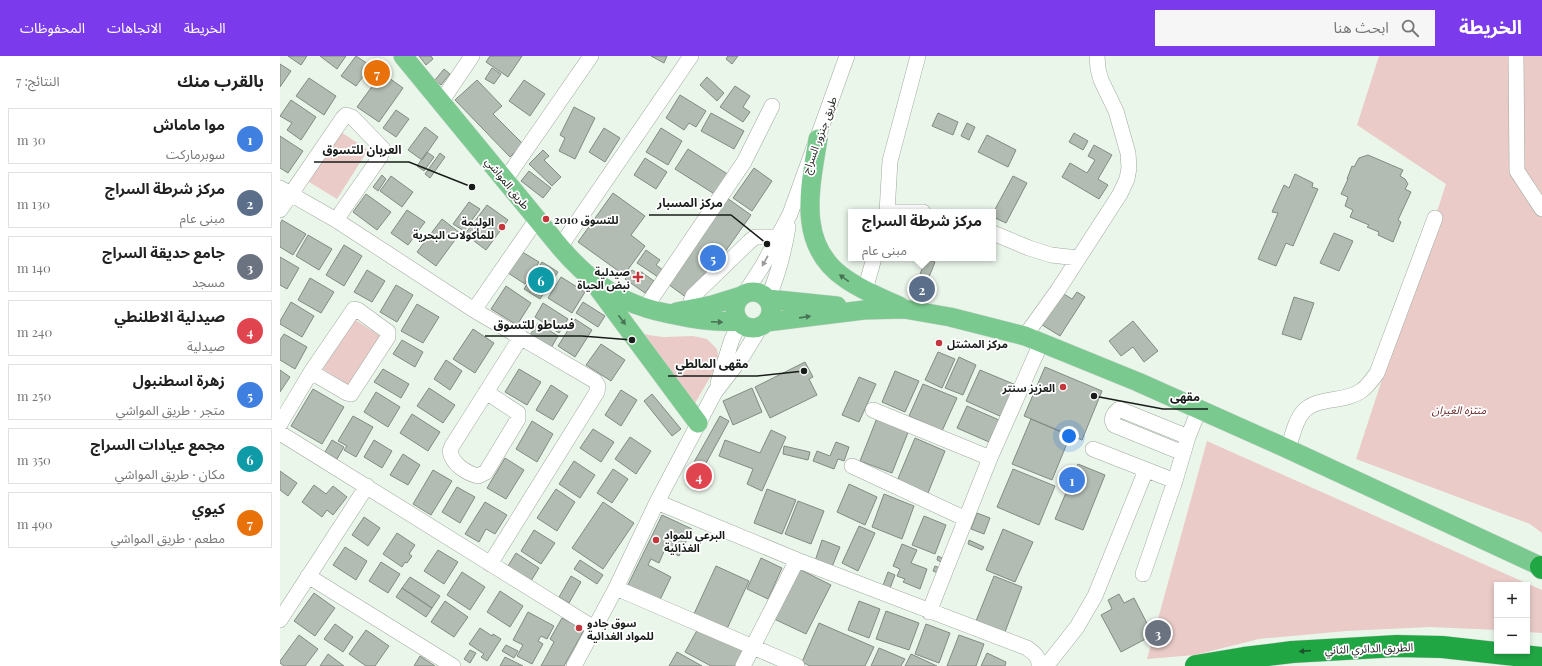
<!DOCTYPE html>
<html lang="ar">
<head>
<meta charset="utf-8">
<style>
	:root { --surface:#fff; --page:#f6f6f6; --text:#222; --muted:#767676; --line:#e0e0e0; --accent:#7c3aed }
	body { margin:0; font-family:"Playfair Display","Noto Sans Arabic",serif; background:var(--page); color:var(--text); direction:rtl }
	.controls { position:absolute; right:12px; bottom:12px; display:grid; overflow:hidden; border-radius:0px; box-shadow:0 2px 6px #0003 }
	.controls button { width:36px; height:36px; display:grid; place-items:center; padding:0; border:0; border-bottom:1px solid var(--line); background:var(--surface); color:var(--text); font:20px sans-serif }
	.you { position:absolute; left:789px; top:380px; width:14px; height:14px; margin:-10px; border:3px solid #fff; border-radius:50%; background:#1a73e8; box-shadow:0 0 0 6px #1a73e833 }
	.badge { display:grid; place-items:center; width:26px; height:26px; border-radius:50%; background:var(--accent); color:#fff; font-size:13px; font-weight:700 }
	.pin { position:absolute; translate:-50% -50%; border:2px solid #fff; box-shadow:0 1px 4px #0006 }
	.popup { position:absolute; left:568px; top:153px; width:148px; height:52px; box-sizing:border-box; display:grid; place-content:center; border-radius:0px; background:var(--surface); filter:drop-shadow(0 1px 3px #0005); font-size:13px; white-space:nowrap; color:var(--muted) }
	.popup b { font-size:15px; color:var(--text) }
	.popup::after { content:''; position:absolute; left:50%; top:100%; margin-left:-8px; border:8px solid transparent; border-top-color:var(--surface) }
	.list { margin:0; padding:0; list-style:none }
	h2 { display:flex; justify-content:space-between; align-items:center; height:52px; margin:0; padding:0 16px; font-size:17px }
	h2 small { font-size:13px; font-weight:400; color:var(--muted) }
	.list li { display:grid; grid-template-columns:26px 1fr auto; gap:12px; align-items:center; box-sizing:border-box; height:56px; margin:0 8px 8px; padding:0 8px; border:1px solid var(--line); border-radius:0px }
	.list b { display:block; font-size:15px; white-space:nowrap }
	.list p { margin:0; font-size:13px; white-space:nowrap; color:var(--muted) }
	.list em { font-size:13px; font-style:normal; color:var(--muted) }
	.icon { flex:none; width:22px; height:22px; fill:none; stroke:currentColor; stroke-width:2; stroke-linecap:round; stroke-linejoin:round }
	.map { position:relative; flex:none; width:1262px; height:610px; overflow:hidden; direction:ltr }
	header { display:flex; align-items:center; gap:24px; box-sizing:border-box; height:56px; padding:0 20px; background:var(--accent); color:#fff }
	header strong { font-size:19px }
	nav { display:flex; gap:22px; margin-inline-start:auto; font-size:14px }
	.search { width:280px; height:36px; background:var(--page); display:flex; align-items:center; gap:10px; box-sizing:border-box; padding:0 14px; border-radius:0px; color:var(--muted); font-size:15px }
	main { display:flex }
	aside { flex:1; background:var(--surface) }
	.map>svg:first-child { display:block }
</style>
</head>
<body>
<header>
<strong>الخريطة</strong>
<div class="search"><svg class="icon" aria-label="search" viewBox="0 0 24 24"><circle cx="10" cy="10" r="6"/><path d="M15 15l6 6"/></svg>ابحث هنا</div>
<nav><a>الخريطة</a><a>الاتجاهات</a><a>المحفوظات</a></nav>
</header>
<main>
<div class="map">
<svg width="1262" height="610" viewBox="0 0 1262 610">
	<rect width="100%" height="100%" fill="#ebf6eb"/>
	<path fill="#eacbc8" d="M1099,0H1262V477L1250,468L1076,403L1166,128L1077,69Z
		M61,76L88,94L57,143L29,126Z
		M74,263L102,281L70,330L43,313Z
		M352,274L368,279L383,281L413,280L427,283L437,293L439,306L411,354Z
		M927,385L1262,534V577L1247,576V529H1217V574L1150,571L1066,575L979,583L915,599L867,603Z"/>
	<path fill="#b2bcb2" stroke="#828b82" d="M8,0H27L21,9Z
		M40,0H66L57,13Z
		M76,0L91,10L76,30L61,20Z
		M139,0H151L153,3L146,9Z
		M210,0H242L228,21L206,6Z
		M371,0H387L384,7Z
		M448,0H458L452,8L446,3Z
		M0,8L11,15L0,31Z
		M212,12L221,18L214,28L205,23Z
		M164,13L170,18L161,29L155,24Z
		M102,17L123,32L99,66L77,51Z
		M427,21L444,37L437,45L420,29Z
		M29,22L56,40L44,59L16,40Z
		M197,24L222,50L213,58L243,88L230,101L175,44Z
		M244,24L265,38L250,60L229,45Z
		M455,30L470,40L463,51L470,56L463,66L440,51Z
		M400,39L426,55L416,71L409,67L404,74L386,62Z
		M11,44L36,61L21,84L7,74L12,67L0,60Z
		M294,51L315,62L295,103L279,95L285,82L280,79Z
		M116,54L129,63L116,81L103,72Z
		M431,57L464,75L454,93L421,75Z
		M658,57L678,66L673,79L652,70Z
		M687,67L695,71L689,84L681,80Z
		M145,71L158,81L142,104L128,94Z
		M324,72L340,82L325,106L309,96Z
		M381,72L402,85L388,109L366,96Z
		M794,77L808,85L803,94L789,86Z
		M707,79L736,94L728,111L698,96Z
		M0,80L23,95L8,117L0,112Z
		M814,89L832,99L818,123L828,129L819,143L782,121L790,107L807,117L815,104L808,100Z
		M408,93L449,119L436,139L395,113Z
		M263,94L269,100L264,104L281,121L272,130L249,108Z
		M147,96L154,101L144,115L137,110Z
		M160,97L165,101L150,122L145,118Z
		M1088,99L1123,114L1120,120L1125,123L1128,128L1125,133L1131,136L1118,164L1121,166L1113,186L1098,179L1099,176L1087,171L1089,169L1070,161L1073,154L1065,150L1068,141L1061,138L1068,123H1067L1072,110L1074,111L1079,102Z
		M365,102L387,116L376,133L354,119Z
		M474,112L492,125L472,155L453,142Z
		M249,115L271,132L263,142L241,125Z
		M1015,118L1033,127L1032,131L1038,133L1013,190L1006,187L996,210L978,203L998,157L992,156L1004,129L1009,132Z
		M102,119L106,123L98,135L93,131Z
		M111,120L133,136L122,151L100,135Z
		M733,120L747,127L726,167L713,161V157Z
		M333,137L365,160L351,179L365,190L344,219L298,186Z
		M86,138L111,156L97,174L73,156Z
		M447,142L471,159L428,220L424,218L407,242L388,228Z
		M189,146L200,153L184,175L173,168Z
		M207,149L228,164L206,194L185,178Z
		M127,154L145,166L128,189L111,177Z
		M162,163L180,177L156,210L137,196Z
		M2,164L26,178L13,199L0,191V168Z
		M1054,177L1073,185L1059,215L1040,207Z
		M28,179L52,193L39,214L16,200Z
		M64,189L82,200L64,230L46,219Z
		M239,194L259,206L245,228L225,215Z
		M366,194L380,204L376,209L383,214L378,221L357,207Z
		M0,201L19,212L7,233L0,229Z
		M646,203L655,206L649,221L640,218Z
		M262,206L278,216L260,243L244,233Z
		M87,214L105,225L92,246L74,236Z
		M352,214L359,218L360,215L374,225L365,237L345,223Z
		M281,221L305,236L292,257L268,242Z
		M30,222L54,236L41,257L18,244Z
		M116,229L133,239L117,266L100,256Z
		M226,230L251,247L237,269L211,253Z
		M779,235L792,243L797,236L805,241L780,280L759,267Z
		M1014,241L1034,247L1021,284L1002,278Z
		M11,246L34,260L22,281L0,268V265Z
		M303,246L325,260L318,271L296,257Z
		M263,247L288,263L279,277L255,261Z
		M137,248L159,261L143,287L121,275Z
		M295,263L312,274L295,301L278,290Z
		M853,265L878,295L864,306L853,291L841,300L829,285Z
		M258,267L278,280L271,292L250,279Z
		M193,273L214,287L195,317L173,303Z
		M4,278L27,291L15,313L0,304V284Z
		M122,284L143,296L135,311L113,298Z
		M321,288L345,304L331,325L306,309Z
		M658,296L675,303L662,332L645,324Z
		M679,301L696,309L683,339L665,332Z
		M166,304L182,315L170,334L154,323Z
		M525,306L533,321L529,323L537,339L490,362L475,331Z
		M765,311L822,335L802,384L744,360Z
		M103,313L129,328L121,342L94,326Z
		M239,313L261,326L247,349L225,336Z
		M0,314L10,321L0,336Z
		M700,314L736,329L722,361L686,345Z
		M615,315L639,325L625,356L602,346Z
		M579,321L596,328L579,366L562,359Z
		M643,328L677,342L662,375L629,360Z
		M271,329L288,340L273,364L256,354Z
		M149,332L175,349L163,367L137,350Z
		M472,332L482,356L453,369L443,345Z
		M33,333L64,351L42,388L11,370Z
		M341,334L357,344L341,370L325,359Z
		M96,336L120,351L108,371L84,356Z
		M372,338L401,373L392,380L364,345Z
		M687,350L719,364L709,386L677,372Z
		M132,358L160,376L148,395L120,377Z
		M73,360L93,371L76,401L64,394L67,390L58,385Z
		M440,360L449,365L419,420L409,415Z
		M597,362L629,374L612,417L580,405Z
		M751,363L790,380L772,424L732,408Z
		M252,365L273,378L257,406L236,393Z
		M313,373L334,386L321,406L300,392Z
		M491,374L506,381L482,435L467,428L473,413L439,400L445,384L480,397Z
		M350,381L371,395L356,418L335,403Z
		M635,382L665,395L648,437L617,425Z
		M52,384L64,391L57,403L45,396Z
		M94,384L112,395L102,412L84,401Z
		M556,386L569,391L564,405L558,403L554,413L533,405L537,395L550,400Z
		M504,390L530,396L528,404L503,398Z
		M123,398L140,409L128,429L110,419Z
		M225,402L244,414L226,443L207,432Z
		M294,405L315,419L300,442L279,428Z
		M798,408L825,419L803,474L775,463Z
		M333,413L348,423L332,447L317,437Z
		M733,413L775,430L759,469L717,451Z
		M153,414L172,425L151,459L133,448Z
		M0,415L17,427L8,440L0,434Z
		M569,428L597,441L585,469L557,456Z
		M34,429L46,438L53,430L67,441L53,459L47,454L42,461L22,446Z
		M177,431L195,441L180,467L162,456Z
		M276,433L295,446L277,475L257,462Z
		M487,433L516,444L502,478L474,467Z
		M604,438L634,450L622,483L592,471Z
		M518,445L544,455L531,488L505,478Z
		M205,446L227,459L215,478L206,473L199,486L185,478Z
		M323,446L354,467L323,513L292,492Z
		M697,457L710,462L704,478L691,473Z
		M382,459L412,473L399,500L385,493L379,507L371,503L368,509L391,521L378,548L346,533Z
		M644,460L666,469L655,498L632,489Z
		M84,461L100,472L88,490L72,479Z
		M579,470L595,477L578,515L562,507Z
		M723,473L753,486L735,526L706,514Z
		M254,474L275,487L261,508L241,495Z
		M117,477L135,489L129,498L132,500L127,507L125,506L122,511L103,498Z
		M542,484L560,491L552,511L535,505Z
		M689,484L704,491L702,494L688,488Z
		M622,488L637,494L631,507L647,513L640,533L623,526L625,523L617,520L620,513L613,510Z
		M65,491L87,505L76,524L53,509Z
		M158,494L178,506L164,528L144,515Z
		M236,497L259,512L251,525L228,510Z
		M658,500L662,502L661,506L657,504Z
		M481,502L502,512L488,543L467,533Z
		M300,504L323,519L317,528L294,513Z
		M101,506L120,518L108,537L89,525Z
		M436,510L469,525L446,575L413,560Z
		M655,510L660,512L658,517L653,515Z
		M517,512L551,529L526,578L492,562Z
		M182,516L205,531L190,554L167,539Z
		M608,516L615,519L609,535L602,532Z
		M291,520L301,526L289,547L279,541Z
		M714,520L742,531L725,576L696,565Z
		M130,521L160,540L152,552L122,532Z
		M122,532L152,552L146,561L116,541Z
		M220,535L243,550L230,571L207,556Z
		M34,537L55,552L35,580L14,565Z
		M839,538L844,547L854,542L873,579L841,596L821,559L832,553L828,544Z
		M165,545L188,561L174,581L151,566Z
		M579,545L600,553L589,582L568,574Z
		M606,555L639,567L629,594L596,583Z
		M248,556L274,570L267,583L261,580L258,585L263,588L252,608L237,600L243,589L233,584Z
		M282,562L304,574L284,610H261L274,586L270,583Z
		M539,567L594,591L585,610H530L522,606Z
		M55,568L73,581L63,596L44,583Z
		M646,568L670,577L659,607L635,598Z
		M420,569L465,594L456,610H431L405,596Z
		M200,572L212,580L213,578L221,583L207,605L201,601L204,598L189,588Z
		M86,574L109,590L95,610H86L69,598Z
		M19,579L38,593L25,610H4L0,607V605Z
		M679,579L704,588L696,610H667Z
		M226,589L238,595L234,602L222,595Z
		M599,592L625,603L621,610H591Z
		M190,594L196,597L190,607L184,603Z
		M397,596L422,610H389Z
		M707,597L726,606L725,610H701Z
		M48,598L64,610H40Z
		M631,598L657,610H625Z
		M140,600L155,610H134Z
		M225,601L243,610H220Z"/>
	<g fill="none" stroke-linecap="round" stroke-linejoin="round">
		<defs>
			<path id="minor" d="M1236,0L1237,115L1262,153
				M161,46L192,0
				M225,124L311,0
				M0,132L56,164L194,254L315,325L318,330L317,336L210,508
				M0,154L63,62L66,59L72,61L103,93L100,101L56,164
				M607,156L610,105L638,0
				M610,156H643
				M713,177L749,192L771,199L798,202
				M280,191L411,0
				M585,234L594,202
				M465,237L483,209L510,158L567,0
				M488,242C498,219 504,196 508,171
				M365,252L464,106L492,50
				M194,254L257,163
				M410,254L411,245L413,240L469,186L475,181H498
				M745,280L778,234L840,138L847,123L849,112L848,97L836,55L821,24L818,13L817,0
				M438,327L452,283L460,267
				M206,336L238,357V363L206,416L198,420C186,417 172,408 170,395L172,390L241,281
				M593,354L710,402
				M0,368L31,316L74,253L78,254L108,276V281L71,338L67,337L31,316
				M0,377L314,572
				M813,393L895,425
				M1008,393C1012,381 1015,365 1023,356C1037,340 1064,347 1081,335C1088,330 1092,324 1097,317L1155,162
				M903,397L834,369L832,364C833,359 835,356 839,353L908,381
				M572,410L686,463
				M377,446L517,504L747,592C754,597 759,600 759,610
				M863,518L895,425L908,381L919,354
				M28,520L173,610
				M336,532L517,610
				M649,556L710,402L761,287
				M0,564L87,430
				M294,610L336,532L377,446L435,336L462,301L481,270
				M463,610L517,504
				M764,610L771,604L797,571L815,540L866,414"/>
			<path id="major" d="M123,0L280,191C302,217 332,242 366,252C375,255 386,257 395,259C417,264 437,267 459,265
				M538,83C530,133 516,190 566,223C583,235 602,242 621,251
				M318,232L418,367
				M455 254a18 18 0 1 1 36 0a18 18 0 1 1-36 0Z
				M488,243L557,250
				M396,256L432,249L461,240
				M487,266L584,254L624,253L670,261L745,280L858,326L1008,393L1262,511"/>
			<path id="highway" d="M1261,511L1262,512
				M916,610L964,602L1012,596L1117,590L1162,591L1262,602"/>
		</defs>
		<use href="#minor" stroke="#9fa99f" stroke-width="16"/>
		<use href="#major" stroke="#d5d6d6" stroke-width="20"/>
		<use href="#highway" stroke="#d5d6d6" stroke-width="23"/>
		<use href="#minor" stroke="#fff" stroke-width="15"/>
		<use href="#major" stroke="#7aca8f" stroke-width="19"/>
		<use href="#highway" stroke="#21a644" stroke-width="22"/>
	</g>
	<defs><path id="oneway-solid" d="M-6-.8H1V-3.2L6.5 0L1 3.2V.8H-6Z"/></defs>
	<use fill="#979998" href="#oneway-solid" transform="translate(485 205) rotate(119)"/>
	<g fill="#497354">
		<use href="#oneway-solid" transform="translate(564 222) rotate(-144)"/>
		<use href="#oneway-solid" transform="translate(525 261) rotate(-8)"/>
		<use href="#oneway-solid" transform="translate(342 264) rotate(53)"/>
		<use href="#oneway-solid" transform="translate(437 266) rotate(2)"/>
	</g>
	<use fill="#1c532a" href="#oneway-solid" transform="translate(1025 595) rotate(175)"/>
	<g fill="#c4353c" stroke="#fff" stroke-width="1.5">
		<circle cx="266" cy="163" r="4"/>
		<circle cx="222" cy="171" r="4"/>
		<path d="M356 215h4v4h4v4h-4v4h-4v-4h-4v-4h4z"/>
		<circle cx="659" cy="287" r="4"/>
		<circle cx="783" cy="331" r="4"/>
		<circle cx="376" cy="484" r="4"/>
		<circle cx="299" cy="572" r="4"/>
	</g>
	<g text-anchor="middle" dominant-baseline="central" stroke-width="3.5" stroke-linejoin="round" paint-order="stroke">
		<g font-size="11" fill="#181c19" stroke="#fff">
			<text transform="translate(539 79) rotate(-70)">طريق جنزور السراج</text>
			<text transform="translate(228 127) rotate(51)">طريق المواشي</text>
			<text transform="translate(1089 592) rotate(-2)">الطريق الدائري الثاني</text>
		</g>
		<g font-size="11" font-weight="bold" fill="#181c19" stroke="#fff" text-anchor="start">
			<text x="274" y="163">2010 للتسوق</text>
			<text x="214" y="165" text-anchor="end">الوليمة<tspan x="214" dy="13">للمأكولات البحرية</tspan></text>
			<text x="350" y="215" text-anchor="end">صيدلية<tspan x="350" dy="13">نبض الحياة</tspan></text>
			<text x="667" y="287">مركز المشتل</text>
			<text x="775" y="331" text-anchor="end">العزيز سنتر</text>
			<text x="384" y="478">البرعي للمواد<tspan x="384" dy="13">الغذائية</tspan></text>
			<text x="307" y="566">سوق جادو<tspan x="307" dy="13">للمواد الغدائية</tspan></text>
		</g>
		<g font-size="11" font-style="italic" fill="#692c2c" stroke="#fff">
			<text x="1179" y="353">منتزه الغيران</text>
		</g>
	</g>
	<path fill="none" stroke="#181c19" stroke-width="1.5" d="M192 131L129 106H34M487 188L451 159H369M352 284L302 280H205M524 315L477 320H388M814 340L883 353H928"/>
	<g fill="#181c19" stroke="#fff" stroke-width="1.5">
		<circle cx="192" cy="131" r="4"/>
		<circle cx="487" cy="188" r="4"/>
		<circle cx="352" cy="284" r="4"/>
		<circle cx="524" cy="315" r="4"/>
		<circle cx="814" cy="340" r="4"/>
	</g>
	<g font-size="12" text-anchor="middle" font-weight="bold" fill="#181c19" stroke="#fff" stroke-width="3.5" stroke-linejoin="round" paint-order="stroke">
		<text x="82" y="98">العربان للتسوق</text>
		<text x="410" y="151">مركز المسبار</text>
		<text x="254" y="273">فساطو للتسوق</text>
		<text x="432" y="312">مقهى المالطي</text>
		<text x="905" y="345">مقهى</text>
	</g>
</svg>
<div class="controls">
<button>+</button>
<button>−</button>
</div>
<div class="you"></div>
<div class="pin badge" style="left:792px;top:424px;background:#3f7fe0">1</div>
<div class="pin badge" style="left:642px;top:233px;background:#5c6f8a">2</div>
<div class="popup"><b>مركز شرطة السراج</b>مبنى عام</div>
<div class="pin badge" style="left:878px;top:577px;background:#6b7280">3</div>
<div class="pin badge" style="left:419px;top:420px;background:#e0444e">4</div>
<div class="pin badge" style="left:433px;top:202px;background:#3f7fe0">5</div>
<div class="pin badge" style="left:261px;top:224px;background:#0f9aa8">6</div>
<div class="pin badge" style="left:97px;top:17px;background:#e8710a">7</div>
</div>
<aside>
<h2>بالقرب منك<small>النتائج: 7</small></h2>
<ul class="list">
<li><span class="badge" style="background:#3f7fe0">1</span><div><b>موا ماماش</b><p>سوبرماركت</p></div><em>30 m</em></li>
<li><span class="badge" style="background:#5c6f8a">2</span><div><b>مركز شرطة السراج</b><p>مبنى عام</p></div><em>130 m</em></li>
<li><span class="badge" style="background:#6b7280">3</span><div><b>جامع حديقة السراج</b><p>مسجد</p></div><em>140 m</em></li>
<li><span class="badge" style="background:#e0444e">4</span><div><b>صيدلية الاطلنطي</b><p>صيدلية</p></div><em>240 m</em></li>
<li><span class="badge" style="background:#3f7fe0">5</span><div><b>زهرة اسطنبول</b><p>متجر · طريق المواشي</p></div><em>250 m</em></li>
<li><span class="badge" style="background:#0f9aa8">6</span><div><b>مجمع عيادات السراج</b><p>مكان · طريق المواشي</p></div><em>350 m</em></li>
<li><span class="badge" style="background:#e8710a">7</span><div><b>كيوي</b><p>مطعم · طريق المواشي</p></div><em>490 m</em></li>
</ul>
</aside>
</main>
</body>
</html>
